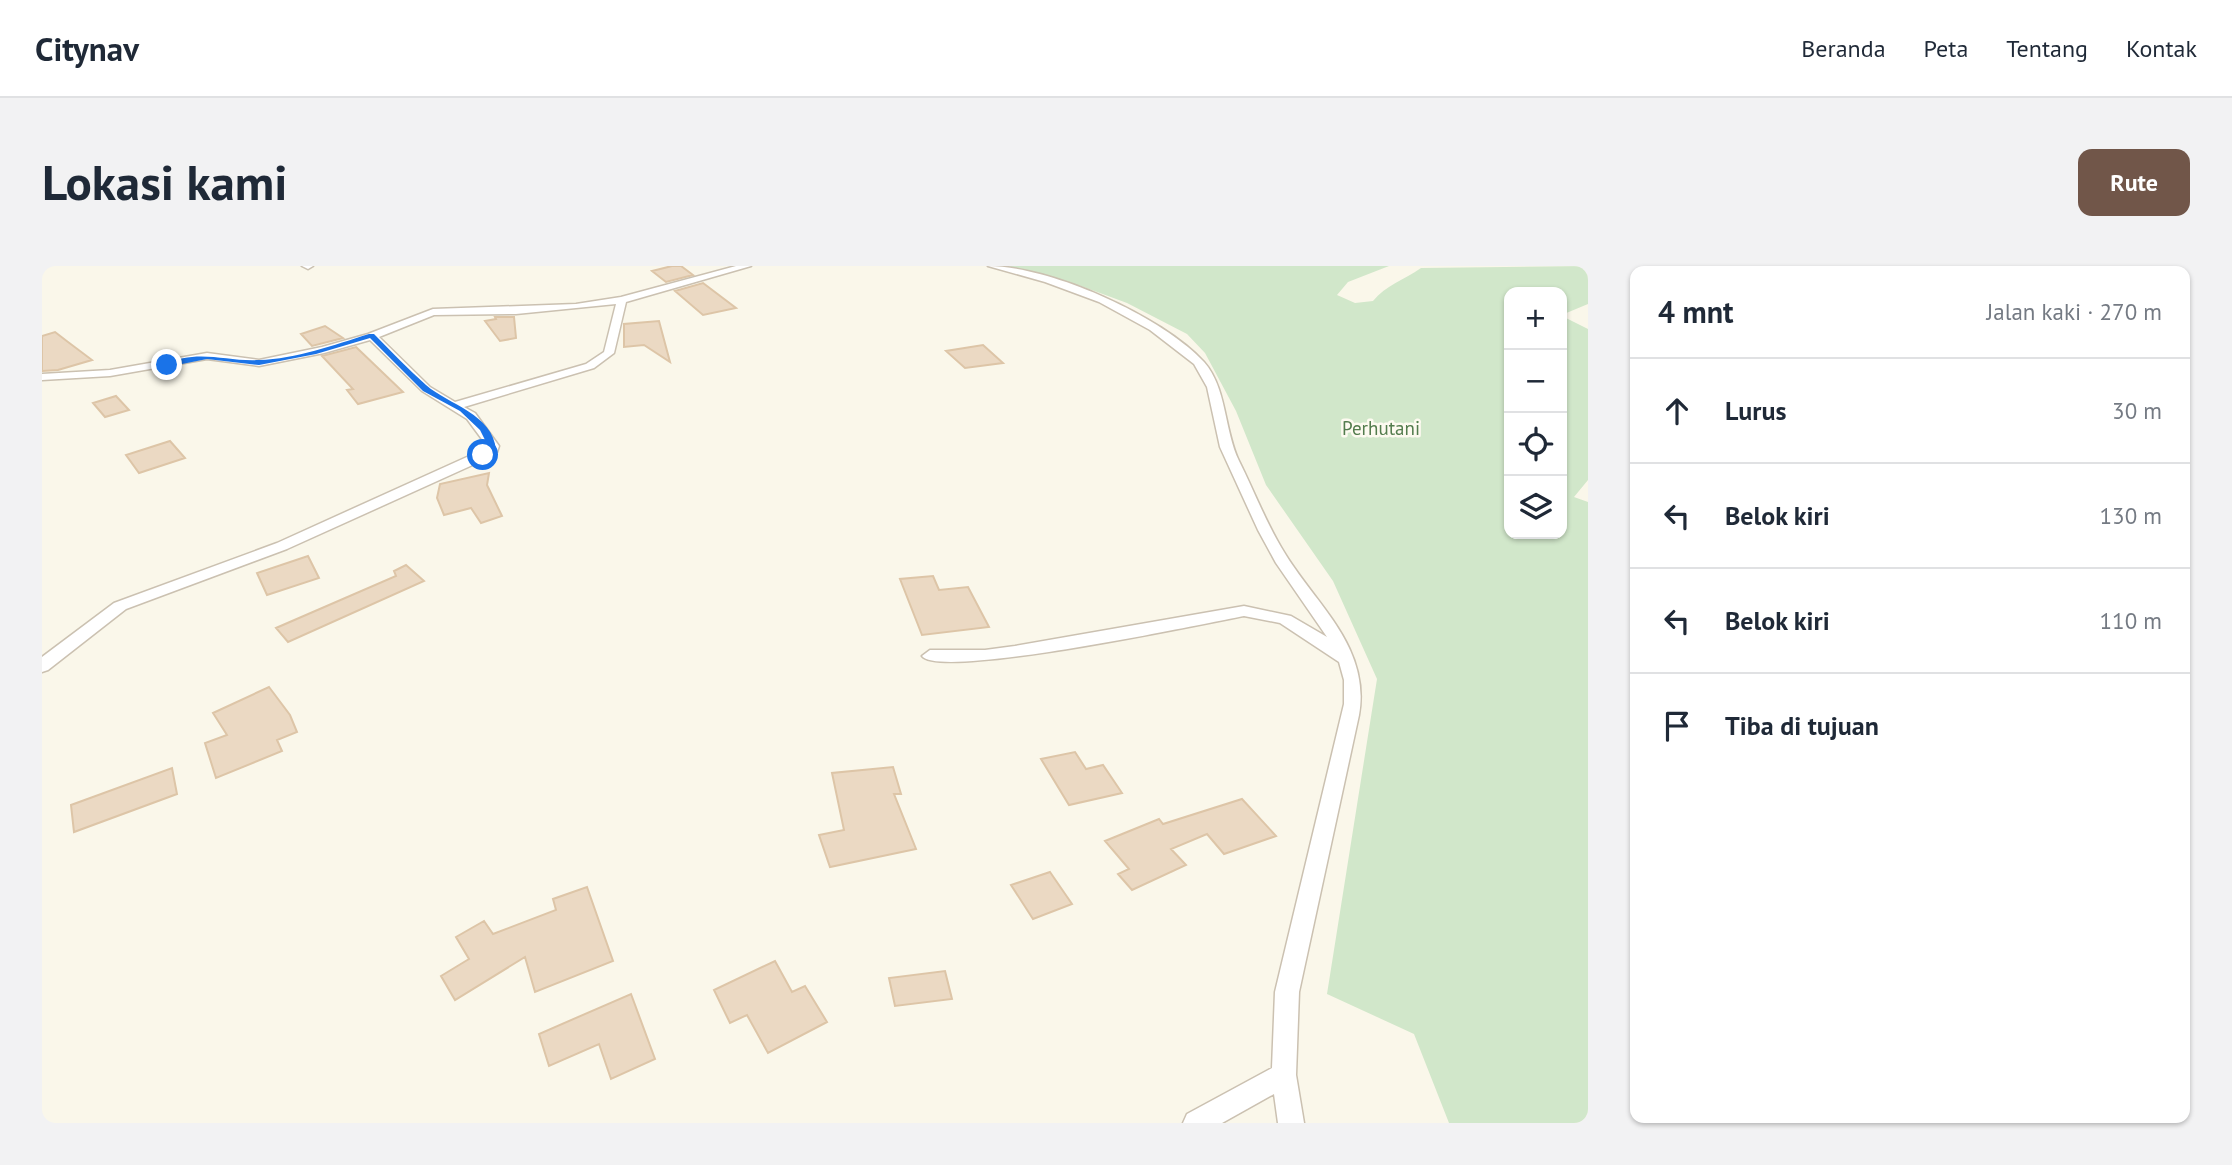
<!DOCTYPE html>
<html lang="id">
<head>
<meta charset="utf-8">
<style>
	:root { --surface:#fff; --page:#f2f2f3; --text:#1f2937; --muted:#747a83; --line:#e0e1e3; --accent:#715649 }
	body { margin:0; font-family:"PT Sans",sans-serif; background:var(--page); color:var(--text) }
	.controls { position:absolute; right:21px; top:21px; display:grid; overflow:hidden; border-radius:14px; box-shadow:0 2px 5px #0004 }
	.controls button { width:63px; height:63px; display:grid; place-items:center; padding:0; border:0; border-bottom:2px solid var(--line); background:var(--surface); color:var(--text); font:35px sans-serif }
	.stop { position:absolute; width:21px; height:21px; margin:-16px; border:5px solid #1a73e8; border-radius:50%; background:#fff }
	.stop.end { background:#1a73e8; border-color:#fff; box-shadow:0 2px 7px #0008 }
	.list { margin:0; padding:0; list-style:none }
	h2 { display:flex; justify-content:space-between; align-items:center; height:91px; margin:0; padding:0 28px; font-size:30px }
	h2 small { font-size:23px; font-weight:400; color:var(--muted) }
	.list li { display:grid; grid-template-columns:46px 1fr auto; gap:21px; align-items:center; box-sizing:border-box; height:105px; padding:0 28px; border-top:2px solid var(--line) }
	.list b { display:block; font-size:26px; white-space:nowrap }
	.list em { font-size:23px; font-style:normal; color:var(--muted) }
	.icon { flex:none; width:38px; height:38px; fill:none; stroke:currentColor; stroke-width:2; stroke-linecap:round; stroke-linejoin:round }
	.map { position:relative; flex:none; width:1546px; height:857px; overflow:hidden; border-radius:14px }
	header { display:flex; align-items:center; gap:42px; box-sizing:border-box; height:98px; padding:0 35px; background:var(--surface); border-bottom:2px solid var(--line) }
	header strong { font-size:33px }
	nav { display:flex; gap:38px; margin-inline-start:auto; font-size:24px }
	.intro { display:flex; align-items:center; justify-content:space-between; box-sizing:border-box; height:168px; padding:0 42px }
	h1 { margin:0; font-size:49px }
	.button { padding:18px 32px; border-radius:14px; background:var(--accent); color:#fff; font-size:24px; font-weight:700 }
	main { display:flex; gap:42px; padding:0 42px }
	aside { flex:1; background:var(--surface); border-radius:14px; box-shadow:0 2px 5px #0004 }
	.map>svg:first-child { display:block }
</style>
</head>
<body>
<header>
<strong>Citynav</strong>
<nav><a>Beranda</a><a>Peta</a><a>Tentang</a><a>Kontak</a></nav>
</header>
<div class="intro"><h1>Lokasi kami</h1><a class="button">Rute</a></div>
<main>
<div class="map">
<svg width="1546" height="857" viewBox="0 0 1546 857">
	<rect width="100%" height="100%" fill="#faf7ea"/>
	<path fill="#d1e7ca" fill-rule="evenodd" d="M966,0H1347L1306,16L1295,29L1313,37L1331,35C1344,19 1362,14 1379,2L1546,0V38L1522,48L1524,52L1546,63V214L1532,231L1546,236V857H1407L1372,768L1285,728L1335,413L1291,315L1224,219L1194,145L1163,87L1145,68L1085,37L1039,20ZM1467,26H1520V268H1467Z"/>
	<path fill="#ebd9c3" stroke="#ddc5a7" stroke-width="2" d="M630,0H639L651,9L624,16L610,5Z
		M661,17L694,42L661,49L633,25Z
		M453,51H472L474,72L458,75L443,55L454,53Z
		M617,55L628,96L602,79L582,81V58Z
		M283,60L301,72L270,80L259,68Z
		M13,66L26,76L50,94L16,104L0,105V70Z
		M941,79L961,97L923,102L904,85Z
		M314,81L361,126L316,138L305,124L311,123L280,90Z
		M74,130L87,144L63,151L51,137Z
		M128,175L143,192L97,207L84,189Z
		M447,207L445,219L460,250L439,257L429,242L402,249L395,232L398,218Z
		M266,290L277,312L225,329L215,307Z
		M364,299L382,315L246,376L234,362L354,310L352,305Z
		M891,310L897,324L926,321L947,361L880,369L858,313Z
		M227,421L248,449L255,466L235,474L240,485L174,512L163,477L185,469L171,447Z
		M1033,486L1044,503L1061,499L1080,527L1027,539L999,493Z
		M851,501L859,528H852L874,583L788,601L777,569L802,564L790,507Z
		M130,502L135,528L32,566L29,539Z
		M1200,533L1234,570L1182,588L1165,568L1129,583L1144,599L1090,624L1076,608L1087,603L1063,575L1117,553L1121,558Z
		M1008,606L1030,638L991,653L969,619Z
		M545,621L571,695L493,726L483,691L413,734L399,710L427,693L414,671L442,655L451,668L514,644L511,633Z
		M733,695L750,726L763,720L785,756L726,787L705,749L688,757L672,724Z
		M903,705L910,733L853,740L847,712Z
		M589,728L613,793L569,813L557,778L507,800L497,768Z"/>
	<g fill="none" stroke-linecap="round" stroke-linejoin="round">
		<defs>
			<path id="minor" d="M260,0H271L266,3Z
				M694,0H709L584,36L572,87L552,102L422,141L433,147L457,180L455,186L446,192L245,283L84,343L6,404L0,406V391L72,337L235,277L436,186L445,180L425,153L380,125L328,74L282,87L217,100L165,93L68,110L0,114V108L68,104L165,87L217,94L280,81L326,68L391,43L534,38L579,31ZM574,38L562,86L544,98L413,136L388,121L337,71L392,49L474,48Z
				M946,0C1008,0 1120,50 1162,96C1185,122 1182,164 1197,195C1212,225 1224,257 1242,286C1274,339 1329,381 1317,449L1257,726L1254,809L1262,857H1236L1232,828L1180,857H1141L1145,848L1230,802L1233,726L1302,438V414L1297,396L1238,357L1202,350C1160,358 898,414 880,390L888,384H943L973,380L1202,340L1249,350L1285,371L1234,297L1216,264L1178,181L1165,121L1152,98L1108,64L1057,36L1003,16Z"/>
		</defs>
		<use href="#minor" stroke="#cbc1b1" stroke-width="3"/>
		<use href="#minor" fill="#fff" fill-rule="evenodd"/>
	</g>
	<path fill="#1a73e8" d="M327,68H332C349,85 366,103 384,119C407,139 451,148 454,184L444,191H438V187L447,182L438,164L418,145L381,125L328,72L274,88L217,99L165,93L125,101L122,99C155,82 184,96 217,94C254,93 292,79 327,68Z"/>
	<g text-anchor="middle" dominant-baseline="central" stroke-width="5" stroke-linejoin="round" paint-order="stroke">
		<g font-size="19" fill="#537c4d" stroke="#fdfaf0">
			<text x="1339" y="162">Perhutani</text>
		</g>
	</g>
</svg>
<div class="controls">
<button>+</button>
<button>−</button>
<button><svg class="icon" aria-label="locate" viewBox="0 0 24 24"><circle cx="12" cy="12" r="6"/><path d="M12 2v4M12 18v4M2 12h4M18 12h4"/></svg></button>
<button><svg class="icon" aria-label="layers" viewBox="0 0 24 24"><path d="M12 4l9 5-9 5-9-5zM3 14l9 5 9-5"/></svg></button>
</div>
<div class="stop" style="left:441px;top:189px"></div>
<div class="stop end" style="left:125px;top:99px"></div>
</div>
<aside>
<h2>4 mnt<small>Jalan kaki · 270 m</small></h2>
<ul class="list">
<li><svg class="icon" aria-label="ahead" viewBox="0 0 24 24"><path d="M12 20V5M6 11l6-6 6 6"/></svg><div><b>Lurus</b></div><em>30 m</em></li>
<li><svg class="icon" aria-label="left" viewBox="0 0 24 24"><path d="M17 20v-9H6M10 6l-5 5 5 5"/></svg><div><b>Belok kiri</b></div><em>130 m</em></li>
<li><svg class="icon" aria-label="left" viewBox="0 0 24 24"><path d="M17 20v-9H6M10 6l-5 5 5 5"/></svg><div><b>Belok kiri</b></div><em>110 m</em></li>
<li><svg class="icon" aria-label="arrive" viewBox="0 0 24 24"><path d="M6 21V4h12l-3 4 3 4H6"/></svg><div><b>Tiba di tujuan</b></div></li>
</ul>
</aside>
</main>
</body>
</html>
